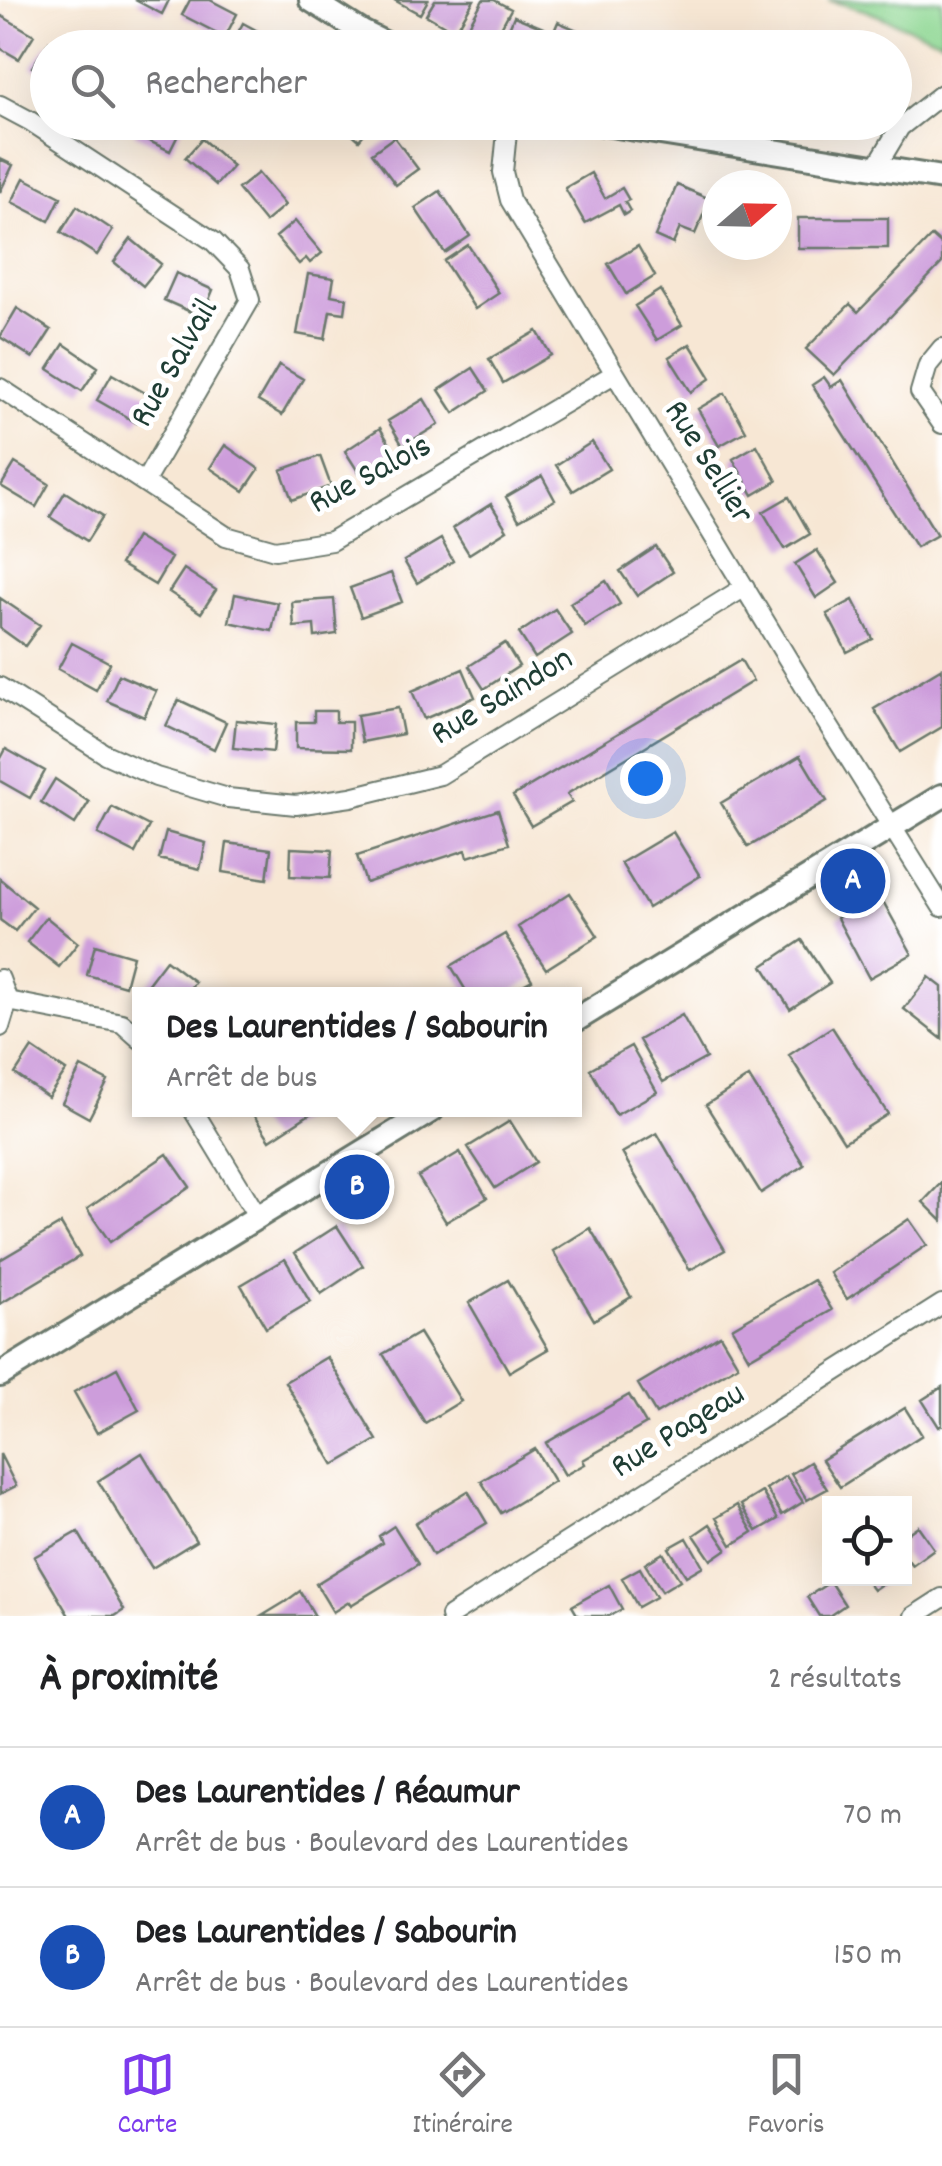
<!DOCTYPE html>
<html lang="fr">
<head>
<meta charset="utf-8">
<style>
	:root { --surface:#fff; --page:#f6f6f6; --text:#202124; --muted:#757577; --line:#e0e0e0; --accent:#7c3aed }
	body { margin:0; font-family:Dekko,sans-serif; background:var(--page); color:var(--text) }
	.controls { position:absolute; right:30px; bottom:30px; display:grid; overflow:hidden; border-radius:0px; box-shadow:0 10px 40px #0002 }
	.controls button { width:90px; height:90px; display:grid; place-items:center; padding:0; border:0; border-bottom:2px solid var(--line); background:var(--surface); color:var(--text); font:50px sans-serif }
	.compass { position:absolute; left:702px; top:170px; width:90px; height:90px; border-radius:50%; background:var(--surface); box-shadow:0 10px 40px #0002; rotate:70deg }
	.you { position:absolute; left:645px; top:778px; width:35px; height:35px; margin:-25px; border:8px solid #fff; border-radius:50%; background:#1a73e8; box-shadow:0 0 0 15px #1a73e833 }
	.badge { display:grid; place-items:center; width:65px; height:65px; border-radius:50%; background:var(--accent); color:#fff; font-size:32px; font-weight:700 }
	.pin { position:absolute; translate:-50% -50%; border:5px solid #fff; box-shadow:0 2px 10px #0006 }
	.popup { position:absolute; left:132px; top:987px; width:450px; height:130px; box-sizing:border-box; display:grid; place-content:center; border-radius:0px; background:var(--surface); filter:drop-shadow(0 2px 8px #0005); font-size:32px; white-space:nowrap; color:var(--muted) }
	.popup b { font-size:38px; color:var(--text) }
	.popup::after { content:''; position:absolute; left:50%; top:100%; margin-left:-20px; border:20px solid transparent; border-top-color:var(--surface) }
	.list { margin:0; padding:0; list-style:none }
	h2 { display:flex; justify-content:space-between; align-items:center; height:130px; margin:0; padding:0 40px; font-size:42px }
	h2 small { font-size:32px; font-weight:400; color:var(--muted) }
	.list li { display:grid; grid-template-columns:65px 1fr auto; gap:30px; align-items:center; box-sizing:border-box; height:140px; padding:0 40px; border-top:2px solid var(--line) }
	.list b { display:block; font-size:38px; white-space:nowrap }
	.list p { margin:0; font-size:32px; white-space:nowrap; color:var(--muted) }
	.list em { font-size:32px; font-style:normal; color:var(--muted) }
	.icon { flex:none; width:55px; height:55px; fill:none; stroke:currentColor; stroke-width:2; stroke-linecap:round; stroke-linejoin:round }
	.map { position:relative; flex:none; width:942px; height:1616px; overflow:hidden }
	.search { position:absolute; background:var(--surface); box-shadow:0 10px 40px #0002; left:30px; right:30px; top:30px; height:110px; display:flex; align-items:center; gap:25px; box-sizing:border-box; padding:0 35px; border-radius:55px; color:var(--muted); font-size:38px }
	.sheet { height:410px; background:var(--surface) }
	nav { display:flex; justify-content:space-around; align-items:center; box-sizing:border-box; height:140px; border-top:2px solid var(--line); background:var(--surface); font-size:28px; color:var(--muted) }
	nav a { display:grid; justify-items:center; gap:5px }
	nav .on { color:var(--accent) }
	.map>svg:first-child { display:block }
</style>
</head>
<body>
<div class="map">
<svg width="942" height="1616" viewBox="0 0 942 1616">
	<rect width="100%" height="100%" fill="#fff"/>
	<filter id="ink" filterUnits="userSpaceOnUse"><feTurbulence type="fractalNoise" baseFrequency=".01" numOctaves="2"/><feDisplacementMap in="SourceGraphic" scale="20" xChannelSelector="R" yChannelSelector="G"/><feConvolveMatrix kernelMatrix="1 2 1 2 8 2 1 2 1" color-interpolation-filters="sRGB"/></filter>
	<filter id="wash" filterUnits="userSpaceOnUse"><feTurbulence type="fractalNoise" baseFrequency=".0048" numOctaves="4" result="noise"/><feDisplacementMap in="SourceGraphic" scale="40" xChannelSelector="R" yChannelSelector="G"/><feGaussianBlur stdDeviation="2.25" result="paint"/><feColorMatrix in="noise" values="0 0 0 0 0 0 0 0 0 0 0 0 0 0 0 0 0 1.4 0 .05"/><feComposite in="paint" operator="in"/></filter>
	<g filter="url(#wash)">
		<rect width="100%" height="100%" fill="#f7e7d4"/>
		<path fill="#8ed793" stroke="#568a64" stroke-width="2.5" d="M828,0H942V41L864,10Z"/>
		<g id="blocks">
			<path fill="#cd9ddb" d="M135,0H169L162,14Z
				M190,0H210L237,14L225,37L182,15Z
				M394,0H428L420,14Z
				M435,0H474L455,32L426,15Z
				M483,0H494L511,9L490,48L464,34Z
				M0,15L34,35L19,59L0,48Z
				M514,16L548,30L541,48H501Z
				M558,22L589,35L584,48H547Z
				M243,23L278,42L275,48L231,46Z
				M48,43V77L32,67Z
				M140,122H172L182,127L170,151L134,134Z
				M339,122H374L359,140Z
				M394,137L418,169L396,185L372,153Z
				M202,139L233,166L216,185L185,158Z
				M0,159L13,165L0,192Z
				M258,173L285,205L265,222L238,189Z
				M591,173L605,198L622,188L629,200L625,202L630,211L624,215L619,205L585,223L565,188Z
				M24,178L61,197L49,221L12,202Z
				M677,185L710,199L695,234L680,228L673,244L655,236Z
				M440,191L470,236L445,253L415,208Z
				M77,206L113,230L97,255L61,232Z
				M798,218H888V248H798Z
				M295,221L322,253L310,263L306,258L299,264L276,237Z
				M932,236L942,245V263L834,375L806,349L850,304L858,312Z
				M131,239L161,264L143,286L114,262Z
				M468,245L499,293L475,309L444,261Z
				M638,246L655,276L626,294L608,264Z
				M176,273L213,290L202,317L164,300Z
				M308,274L334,278L331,295L347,298L345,313L330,311L325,339L297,334Z
				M660,290L682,325L657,340L635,306Z
				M17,308L51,330L33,358L0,337Z
				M537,331L551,355L503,383L489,359Z
				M64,344L98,367L82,391L48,369Z
				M690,344L711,378L691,392L669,357Z
				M279,365L303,379L282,415L258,401Z
				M473,368L488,391L454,413L439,390Z
				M112,374L152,397L137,423L97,400Z
				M824,377L831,387L842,380L937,535L916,547L812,385Z
				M725,393L746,431L719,446L698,409Z
				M424,399L439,424L403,446L388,421Z
				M380,428L394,451L359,473L345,451Z
				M592,442L609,469L573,491L556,465Z
				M225,445L259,469L244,491L210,468Z
				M757,445L777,481L753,495L733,459Z
				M320,456L331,486L292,500L281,470Z
				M15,463L49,484L36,507L1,486Z
				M542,476L555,500L519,520L506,497Z
				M65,492L103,516L87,541L50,517Z
				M789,497L810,534L785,549L763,512Z
				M491,504L507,530L469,554L453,528Z
				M136,537L171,558L155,585L120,564Z
				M441,539L453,561L417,583L404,561Z
				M656,547L673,572L637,596L620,571Z
				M817,550L838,583L816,598L795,564Z
				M184,569L216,590L201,613L169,592Z
				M391,573L402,602L361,617L350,588Z
				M606,581L620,604L585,626L570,603Z
				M235,594L278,603L272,631L229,622Z
				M0,598L40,625L25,646L0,628Z
				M334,599L337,634L315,637L314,625L294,627L292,602Z
				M853,600L873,639L847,652L827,614Z
				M555,609L572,634L535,658L519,633Z
				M72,643L110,663L96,690L58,669Z
				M505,643L519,666L484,689L469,666Z
				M741,660L753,681L567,794L572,802L531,826L513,796Z
				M942,668V727L900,752L874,709Z
				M463,669L475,697L424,719L412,691Z
				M119,675L156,691L144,717L107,701Z
				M179,700L226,722L214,749L166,726Z
				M398,708L403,734L362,742L357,715Z
				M314,711H336V722H351V749L296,748V722H314Z
				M236,720L276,724L273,752L233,748Z
				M6,749L45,771L30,798L0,781V760Z
				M800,756L827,801L748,847L721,803Z
				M55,779L89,802L75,824L41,802Z
				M112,807L149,826L135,853L98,834Z
				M498,810L509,844L468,857L466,850L366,883L357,856Z
				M166,832L206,843L200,869L159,859Z
				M673,832L700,876L648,908L621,863Z
				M227,843L271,849L267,879L223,872Z
				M291,848L332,850L330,878L290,876Z
				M0,879L34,907L15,931L0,920Z
				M570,893L598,936L546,969L518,927Z
				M879,894L912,954L869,978L837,918Z
				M46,917L78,943L59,967L27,942Z
				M505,934L532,980L506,994H468L451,966Z
				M802,940L830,983L790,1009L763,966Z
				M95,945L133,956L125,986L87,975Z
				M166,960L195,982L185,994H160L147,985Z
				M929,977L942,987V1039L904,1009Z
				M682,1015L706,1058L663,1082L639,1040Z
				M832,1027L888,1114L844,1142L789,1055Z
				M631,1046L657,1092L616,1115L590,1069Z
				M32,1048L66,1071L48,1097L15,1074Z
				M81,1067L108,1081L89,1118L62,1103Z
				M749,1077L804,1165L761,1193L706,1105Z
				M250,1110H316L270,1140Z
				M510,1121L536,1162L495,1188L468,1147Z
				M657,1133L725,1250L690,1270L622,1153Z
				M460,1152L487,1198L446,1222L418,1177Z
				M167,1154L190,1187L110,1242L87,1209Z
				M942,1182V1221L923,1202Z
				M909,1219L927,1245L847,1299L830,1273Z
				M61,1224L80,1256L0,1304V1260Z
				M337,1226L363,1266L321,1294L295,1253Z
				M590,1228L631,1297L594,1320L553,1251Z
				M285,1259L310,1302L266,1328L241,1285Z
				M508,1280L548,1349L509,1372L469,1303Z
				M814,1280L832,1310L749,1358L732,1328Z
				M419,1333L461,1401L425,1423L383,1354Z
				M720,1335L738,1365L656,1414L638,1384Z
				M327,1357L377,1440L334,1465L285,1382Z
				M117,1368L139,1410L97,1433L74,1392Z
				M942,1387V1425L939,1427L922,1400Z
				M629,1395L646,1424L583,1460L585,1464L565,1475L546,1443Z
				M905,1408L922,1435L840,1487L822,1460Z
				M535,1449L554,1481L501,1513L481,1481Z
				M142,1453L196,1541L152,1568L98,1481Z
				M0,1454L16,1486L0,1494Z
				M810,1462L827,1489L807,1500L791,1474Z
				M786,1476L803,1502L782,1515L766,1489Z
				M468,1491L487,1523L433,1555L415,1523Z
				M762,1492L778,1519L757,1531L741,1505Z
				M737,1505L753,1532L732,1545L716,1518Z
				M710,1524L727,1549L711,1560L694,1535Z
				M394,1526L418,1564L351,1605L349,1602L333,1612L316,1584L382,1543L379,1536Z
				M918,1526L934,1549L912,1565L904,1555V1536Z
				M78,1532L124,1610L115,1616H69L34,1557Z
				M687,1538L703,1566L686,1576L669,1548Z
				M663,1553L680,1580L662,1591L645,1564Z
				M640,1568L656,1597L638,1607L622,1578Z
				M864,1578H890L873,1590Z
				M830,1582L845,1605L829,1616H819L807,1597Z
				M609,1585L622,1609L609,1616H578L572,1606Z
				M300,1591L315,1616H262L285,1602Z"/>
		</g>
	</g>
	<g filter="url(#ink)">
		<use href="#blocks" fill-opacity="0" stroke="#6b786c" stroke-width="2.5"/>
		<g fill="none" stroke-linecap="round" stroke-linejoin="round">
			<defs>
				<path id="minor" d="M0,105L30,121L213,241L240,269L250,300L145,481
					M508,122L503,172L510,200L815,704L942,907
					M875,169L900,127L942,94
					M942,348L928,365L920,392L942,424
					M0,388L226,536L275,550L331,541L614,374
					M0,687L105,754L156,777L228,798L296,805L351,797L440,775L745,587
					M0,979L8,1001
					M0,1027L8,1001L122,1023L140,1039
					M193,1110L258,1217
					M450,1616L942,1304
					M914,1616L942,1598"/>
				<path id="tertiary" d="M311,0L362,32L394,48
					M592,122L942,178
					M574,1021L942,796
					M0,1375L432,1110"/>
			</defs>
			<use href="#minor" stroke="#6b786c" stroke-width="22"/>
			<use href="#tertiary" stroke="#6b786c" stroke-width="28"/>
			<use href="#minor" stroke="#fff" stroke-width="18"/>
			<use href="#tertiary" stroke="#fff" stroke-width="22"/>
		</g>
	</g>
	<g text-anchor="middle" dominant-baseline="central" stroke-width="9" stroke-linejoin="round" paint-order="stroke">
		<g font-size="35" fill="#1f3d34" stroke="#fff">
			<text transform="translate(176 364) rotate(-60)">Rue Salvail</text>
			<text transform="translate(707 463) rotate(58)">Rue Sellier</text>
			<text transform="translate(371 476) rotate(-28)">Rue Salois</text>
			<text transform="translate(503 698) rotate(-31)">Rue Saindon</text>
			<text transform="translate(679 1432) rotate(-32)">Rue Pageau</text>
		</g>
	</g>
</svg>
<div class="controls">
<button><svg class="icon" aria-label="locate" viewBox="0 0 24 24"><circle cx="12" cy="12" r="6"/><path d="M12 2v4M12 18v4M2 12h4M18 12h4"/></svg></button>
</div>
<svg class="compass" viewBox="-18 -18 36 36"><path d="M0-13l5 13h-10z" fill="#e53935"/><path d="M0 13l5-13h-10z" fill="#757577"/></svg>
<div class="you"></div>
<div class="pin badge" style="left:853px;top:881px;background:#1a4fb4">A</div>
<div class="pin badge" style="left:357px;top:1187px;background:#1a4fb4">B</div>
<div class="popup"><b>Des Laurentides / Sabourin</b>Arrêt de bus</div>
<div class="search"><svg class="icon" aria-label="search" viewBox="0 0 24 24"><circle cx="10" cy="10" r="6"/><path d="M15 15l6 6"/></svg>Rechercher</div>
</div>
<section class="sheet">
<h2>À proximité<small>2 résultats</small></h2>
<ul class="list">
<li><span class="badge" style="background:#1a4fb4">A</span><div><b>Des Laurentides / Réaumur</b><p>Arrêt de bus · Boulevard des Laurentides</p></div><em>70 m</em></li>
<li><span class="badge" style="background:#1a4fb4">B</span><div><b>Des Laurentides / Sabourin</b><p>Arrêt de bus · Boulevard des Laurentides</p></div><em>150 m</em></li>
</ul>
</section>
<nav>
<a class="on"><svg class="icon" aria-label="map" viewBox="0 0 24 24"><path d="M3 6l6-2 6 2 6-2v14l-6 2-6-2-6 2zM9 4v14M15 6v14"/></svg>Carte</a>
<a><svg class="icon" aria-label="directions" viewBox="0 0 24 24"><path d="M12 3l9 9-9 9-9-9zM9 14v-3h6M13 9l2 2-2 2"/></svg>Itinéraire</a>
<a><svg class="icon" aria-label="saved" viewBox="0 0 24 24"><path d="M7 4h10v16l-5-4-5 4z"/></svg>Favoris</a>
</nav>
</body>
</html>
